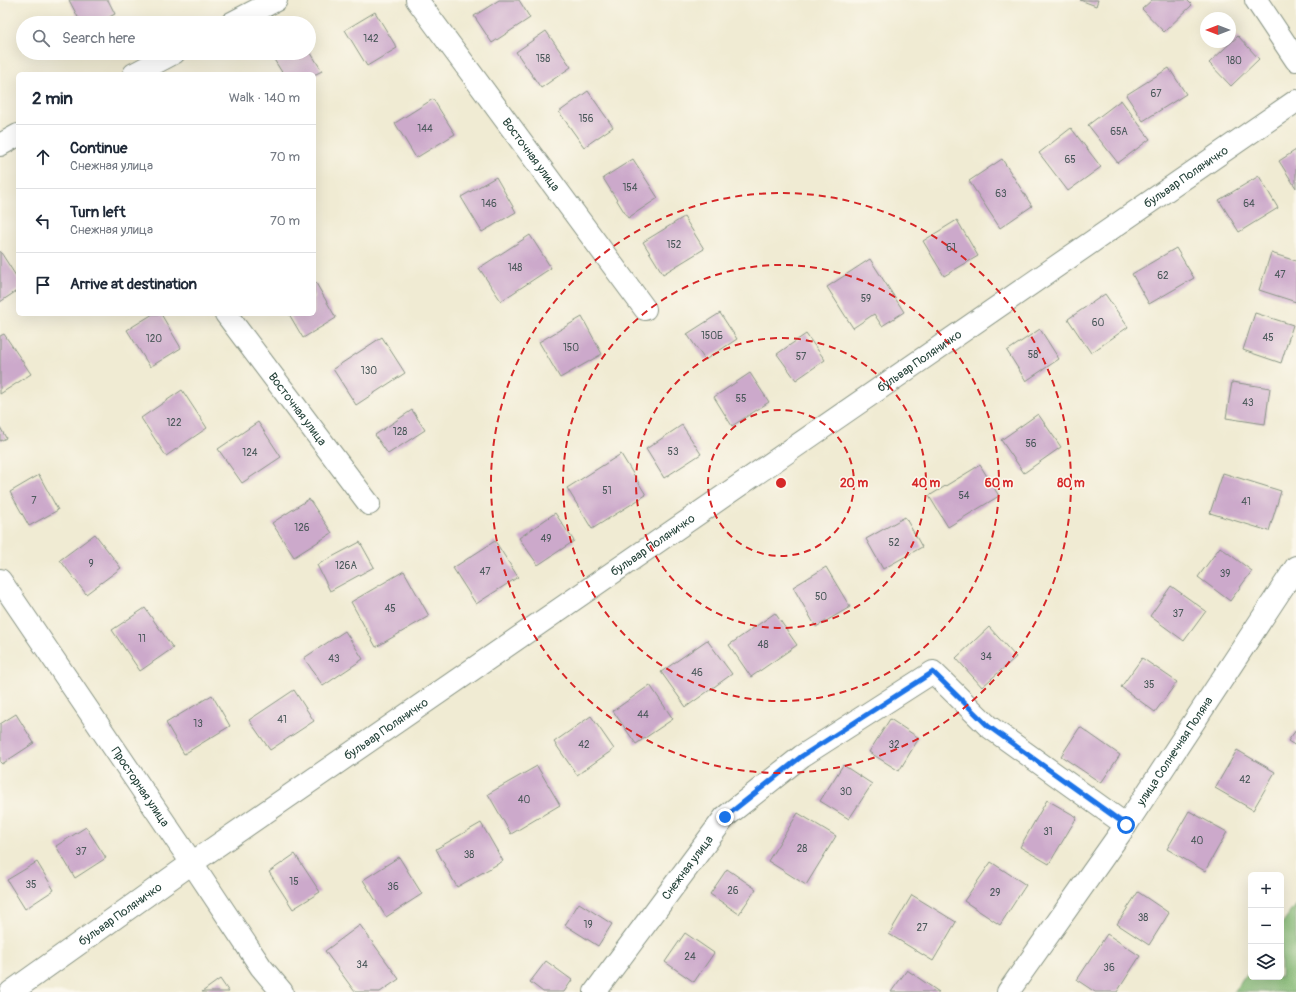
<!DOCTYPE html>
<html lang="en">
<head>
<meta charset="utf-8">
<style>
	:root { --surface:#fff; --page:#f6f6f7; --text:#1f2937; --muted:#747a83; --line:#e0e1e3 }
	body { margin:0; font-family:Pangolin,sans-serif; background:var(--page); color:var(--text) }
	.controls { position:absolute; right:12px; bottom:12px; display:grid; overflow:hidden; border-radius:6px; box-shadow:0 4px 16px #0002 }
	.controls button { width:36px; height:36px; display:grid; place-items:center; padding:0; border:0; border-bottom:1px solid var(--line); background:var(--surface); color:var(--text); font:20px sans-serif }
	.compass { position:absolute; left:1200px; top:12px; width:36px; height:36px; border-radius:50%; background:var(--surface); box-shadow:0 4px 16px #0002; rotate:270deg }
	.stop { position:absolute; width:12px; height:12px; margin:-9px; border:3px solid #1a73e8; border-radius:50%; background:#fff }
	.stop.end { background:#1a73e8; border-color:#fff; box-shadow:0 1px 4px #0008 }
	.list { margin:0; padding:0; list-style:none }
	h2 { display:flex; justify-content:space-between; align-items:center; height:52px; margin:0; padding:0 16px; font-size:17px }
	h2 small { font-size:13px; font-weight:400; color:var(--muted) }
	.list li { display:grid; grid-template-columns:26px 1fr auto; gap:12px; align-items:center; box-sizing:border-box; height:64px; padding:0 16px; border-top:1px solid var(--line) }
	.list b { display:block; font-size:15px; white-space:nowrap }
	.list p { margin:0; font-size:13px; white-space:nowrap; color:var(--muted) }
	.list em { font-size:13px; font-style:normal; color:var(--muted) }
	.icon { flex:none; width:22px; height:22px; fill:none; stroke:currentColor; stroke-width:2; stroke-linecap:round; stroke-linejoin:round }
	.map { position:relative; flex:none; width:1296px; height:992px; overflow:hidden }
	.search { position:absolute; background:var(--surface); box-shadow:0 4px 16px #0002; left:16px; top:16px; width:300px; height:44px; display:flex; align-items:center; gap:10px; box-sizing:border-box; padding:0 14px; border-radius:22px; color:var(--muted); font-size:15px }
	.panel { position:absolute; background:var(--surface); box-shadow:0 4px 16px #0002; left:16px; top:72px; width:300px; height:244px; border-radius:6px }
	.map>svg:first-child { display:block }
</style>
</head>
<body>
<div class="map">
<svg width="1296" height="992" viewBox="0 0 1296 992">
	<rect width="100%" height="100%" fill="#fbf7ec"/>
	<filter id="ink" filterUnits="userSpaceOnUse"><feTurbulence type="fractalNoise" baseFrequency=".025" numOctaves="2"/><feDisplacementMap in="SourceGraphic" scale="8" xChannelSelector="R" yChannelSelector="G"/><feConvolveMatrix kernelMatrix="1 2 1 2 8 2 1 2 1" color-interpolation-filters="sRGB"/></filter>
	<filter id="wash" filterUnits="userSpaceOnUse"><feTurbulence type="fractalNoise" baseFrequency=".012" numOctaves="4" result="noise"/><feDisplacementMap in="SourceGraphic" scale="16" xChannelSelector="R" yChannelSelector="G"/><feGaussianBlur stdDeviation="0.9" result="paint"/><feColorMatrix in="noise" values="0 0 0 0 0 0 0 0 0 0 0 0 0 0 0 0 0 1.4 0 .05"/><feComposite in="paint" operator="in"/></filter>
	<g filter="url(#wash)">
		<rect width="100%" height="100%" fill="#f0ebd3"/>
		<path fill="#84b974" stroke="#527b54" d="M1296,904V992H1234L1251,968V977H1281V925Z"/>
		<g id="blocks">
			<path fill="#cca9cb" d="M69,0H108L115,14L98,23H81Z
				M499,0H519L530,18L492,43L474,16Z
				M1080,0H1098L1096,6Z
				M1152,0H1187L1192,5L1164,32L1142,9Z
				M375,12L397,48L367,66L345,30Z
				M546,31L571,67L541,88L516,52Z
				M1238,36L1259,59L1231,86L1209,63Z
				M309,50L322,71L314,75V74H283L270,53H309Z
				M1169,68L1186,94L1143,121L1126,95Z
				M588,91L613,127L584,147L559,112Z
				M433,99L455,134L416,158L395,123Z
				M1121,100L1150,139L1118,163L1088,125Z
				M1071,128L1101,167L1068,191L1039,153Z
				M1296,150V188L1279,161Z
				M633,159L658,198L628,218L603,178Z
				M1002,159L1032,206L1000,228L969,181Z
				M1259,176L1278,208L1239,232L1219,200Z
				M496,177L516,212L482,232L461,197Z
				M684,217L704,249L663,274L643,242Z
				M957,220L978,256L944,276L923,241Z
				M530,235L551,268L501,301L479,268Z
				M1176,248L1194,278L1149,304L1132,274Z
				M0,251L18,279V290L0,302Z
				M1271,253L1296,261V302L1259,290Z
				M870,259L904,312L882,326L874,314L853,328L827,287Z
				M316,283L336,318L303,338L289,314H314V284Z
				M1105,294L1128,327L1091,353L1068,319Z
				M720,313L737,339L705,360L687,334Z
				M1255,313L1293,325L1281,363L1243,350Z
				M153,314H161L181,348L150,367L127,330Z
				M582,317L602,354L560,378L539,342Z
				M1040,329L1059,359L1026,381L1007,351Z
				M4,334L31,374L0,394V336Z
				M806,334L825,360L796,380L777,354Z
				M382,337L405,373L356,405L333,369Z
				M750,373L769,402L732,426L714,397Z
				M1232,382L1270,388L1265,424L1226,418Z
				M182,390L207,428L166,456L141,418Z
				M412,410L425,430L388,454L375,435Z
				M1038,414L1061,447L1024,473L1001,440Z
				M258,422L281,457L242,483L218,449Z
				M682,425L701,454L664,478L646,449Z
				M0,427L6,438L0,441Z
				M621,454L646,495L592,529L567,488Z
				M980,465L999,496L948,527L929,496Z
				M1223,473L1281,491L1269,531L1210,513Z
				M39,475L58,510L29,526L10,492Z
				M309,499L332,533L294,557L272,523Z
				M555,513L574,541L538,565L519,538Z
				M905,517L922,547L883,569L866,539Z
				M95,534L121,568L86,594L60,560Z
				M495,541L518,577L476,604L453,568Z
				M360,542L374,567L330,591L317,565Z
				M1220,547L1252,571L1230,601L1198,577Z
				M826,567L850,607L816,627L793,587Z
				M404,571L429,616L376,647L351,602Z
				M1171,586L1206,611L1184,641L1150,616Z
				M145,608L173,648L140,671L112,630Z
				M775,613L797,645L751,677L729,645Z
				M989,627L1016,657L982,687L956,658Z
				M345,631L363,659L323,686L304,658Z
				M707,640L732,674L686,707L661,672Z
				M1142,658L1177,682L1155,712L1121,687Z
				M650,685L673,719L636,744L613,711Z
				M294,690L314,721L270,750L249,720Z
				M212,695L230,726L184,754L166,723Z
				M16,714L34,743L2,764L0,762V724Z
				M591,716L614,749L577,775L554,742Z
				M890,719L919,738L899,771L869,752Z
				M1080,727L1120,755L1101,783L1061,756Z
				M1296,730V746L1288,741Z
				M1237,750L1275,772L1253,810L1215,788Z
				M843,765L872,784L849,819L820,801Z
				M537,766L560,805L511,834L488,794Z
				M1047,800L1077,817L1049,864L1020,847Z
				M1189,811L1227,832L1205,871L1167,849Z
				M798,813L836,836L806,885L768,861Z
				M481,823L503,861L457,887L436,849Z
				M86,827L106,858L75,878L56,846Z
				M295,854L320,892L293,909L269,872Z
				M399,857L422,894L386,917L363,880Z
				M37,862L54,890L25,909L7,880Z
				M991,862L1026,885L1000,925L964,901Z
				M727,869L756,889L739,914L710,894Z
				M1138,892L1169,913L1149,945L1117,924Z
				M912,895L956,922L933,961L889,934Z
				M579,903L612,924L598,946L565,925Z
				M360,925L399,979L380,992H355L325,951Z
				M685,933L714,953L694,982L665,962Z
				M1107,934L1140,956L1117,992H1095L1077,980Z
				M546,961L572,980L564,992H543L530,982Z
				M907,970L939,992H891Z
				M220,979L229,992H202Z"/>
		</g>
	</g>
	<g filter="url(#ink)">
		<use href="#blocks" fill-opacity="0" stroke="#889484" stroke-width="1"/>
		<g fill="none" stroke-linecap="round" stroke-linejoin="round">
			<defs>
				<g id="minor">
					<path id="s1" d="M417,0L645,309"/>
					<path d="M1256,0L1296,60"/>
					<path d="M232,23L276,0"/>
					<path d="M134,74L174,53"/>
					<path d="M0,145L18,135"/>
					<path id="s2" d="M226,314L369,504"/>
					<path id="s3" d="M0,580L192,863L261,967L282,992"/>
					<path id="s4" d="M11,992L192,863L1296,101"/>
					<path id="s5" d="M595,992L725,817L802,756L933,672L988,726L1126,825"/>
					<path id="s6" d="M1008,992L1126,825L1296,567"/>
				</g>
			</defs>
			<use href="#minor" stroke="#889484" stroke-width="24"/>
			<use href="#minor" stroke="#fff" stroke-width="22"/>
		</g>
	</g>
	<g fill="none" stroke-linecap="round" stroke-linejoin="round" filter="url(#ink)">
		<path stroke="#1a73e8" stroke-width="5" d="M725,817L802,756L933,672L988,726L1126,825"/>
	</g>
	<g fill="none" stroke="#d62828" stroke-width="2" stroke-dasharray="7 5">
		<circle cx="781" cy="483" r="73"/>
		<circle cx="781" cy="483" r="145"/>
		<circle cx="781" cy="483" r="218"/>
		<circle cx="781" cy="483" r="290"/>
	</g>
	<g text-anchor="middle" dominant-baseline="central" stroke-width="3" stroke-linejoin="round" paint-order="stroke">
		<g font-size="10" fill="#4a585a">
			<text x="371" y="39">142</text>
			<text x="543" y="59">158</text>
			<text x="1234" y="61">180</text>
			<text x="1156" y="94">67</text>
			<text x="586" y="119">156</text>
			<text x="425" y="129">144</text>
			<text x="1119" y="132">65А</text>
			<text x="1070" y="160">65</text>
			<text x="630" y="188">154</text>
			<text x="1001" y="194">63</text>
			<text x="489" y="204">146</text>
			<text x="1249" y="204">64</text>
			<text x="674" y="245">152</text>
			<text x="951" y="248">61</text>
			<text x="515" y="268">148</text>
			<text x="1280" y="275">47</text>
			<text x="1163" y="276">62</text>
			<text x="866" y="299">59</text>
			<text x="1098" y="323">60</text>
			<text x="712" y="336">150Б</text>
			<text x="1268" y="338">45</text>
			<text x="154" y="339">120</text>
			<text x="571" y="348">150</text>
			<text x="1033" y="355">58</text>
			<text x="801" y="357">57</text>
			<text x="369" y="371">130</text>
			<text x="741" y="399">55</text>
			<text x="1248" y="403">43</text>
			<text x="174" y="423">122</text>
			<text x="400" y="432">128</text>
			<text x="1031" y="444">56</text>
			<text x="673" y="452">53</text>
			<text x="250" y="453">124</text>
			<text x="607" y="491">51</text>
			<text x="964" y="496">54</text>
			<text x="34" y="501">7</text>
			<text x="1246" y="502">41</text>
			<text x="302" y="528">126</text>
			<text x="546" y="539">49</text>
			<text x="894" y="543">52</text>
			<text x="91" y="564">9</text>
			<text x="346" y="566">126А</text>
			<text x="485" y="572">47</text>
			<text x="1225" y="574">39</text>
			<text x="821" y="597">50</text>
			<text x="390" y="609">45</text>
			<text x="1178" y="614">37</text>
			<text x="142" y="639">11</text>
			<text x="763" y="645">48</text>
			<text x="986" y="657">34</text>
			<text x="334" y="659">43</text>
			<text x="697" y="673">46</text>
			<text x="1149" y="685">35</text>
			<text x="643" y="715">44</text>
			<text x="282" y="720">41</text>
			<text x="198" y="724">13</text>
			<text x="584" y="745">42</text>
			<text x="894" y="745">32</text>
			<text x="1245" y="780">42</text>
			<text x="846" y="792">30</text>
			<text x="524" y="800">40</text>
			<text x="1048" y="832">31</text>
			<text x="1197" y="841">40</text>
			<text x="802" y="849">28</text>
			<text x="81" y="852">37</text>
			<text x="469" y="855">38</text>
			<text x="294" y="882">15</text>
			<text x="31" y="885">35</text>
			<text x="393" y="887">36</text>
			<text x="733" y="891">26</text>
			<text x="995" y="893">29</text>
			<text x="1143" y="918">38</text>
			<text x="588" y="925">19</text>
			<text x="922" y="928">27</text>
			<text x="690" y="957">24</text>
			<text x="362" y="965">34</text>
			<text x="1109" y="968">36</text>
		</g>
		<g font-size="12" fill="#1f3d34" stroke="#fbf7ec">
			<text stroke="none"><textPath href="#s1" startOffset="192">Восточная улица</textPath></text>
			<text stroke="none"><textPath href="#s4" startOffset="1430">бульвар Поляничко</textPath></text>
			<text stroke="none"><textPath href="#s4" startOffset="1106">бульвар Поляничко</textPath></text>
			<text stroke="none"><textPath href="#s2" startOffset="119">Восточная улица</textPath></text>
			<text stroke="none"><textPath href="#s4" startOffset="782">бульвар Поляничко</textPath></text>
			<text stroke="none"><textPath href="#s4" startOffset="458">бульвар Поляничко</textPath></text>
			<text stroke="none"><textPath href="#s6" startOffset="293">улица Солнечная Поляна</textPath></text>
			<text stroke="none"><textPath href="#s3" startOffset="250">Просторная улица</textPath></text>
			<text stroke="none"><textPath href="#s5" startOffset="155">Снежная улица</textPath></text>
			<text stroke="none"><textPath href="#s4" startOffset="134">бульвар Поляничко</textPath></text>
		</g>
	</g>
	<circle cx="781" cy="483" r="6" fill="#d62828" stroke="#fbf7ec" stroke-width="2"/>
	<g font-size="12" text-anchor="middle" font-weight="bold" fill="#d62828" stroke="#fbf7ec" stroke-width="3" stroke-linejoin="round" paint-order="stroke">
		<text x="854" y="487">20 m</text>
		<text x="926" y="487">40 m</text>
		<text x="999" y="487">60 m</text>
		<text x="1071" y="487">80 m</text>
	</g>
</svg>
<div class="controls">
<button>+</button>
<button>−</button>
<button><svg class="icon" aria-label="layers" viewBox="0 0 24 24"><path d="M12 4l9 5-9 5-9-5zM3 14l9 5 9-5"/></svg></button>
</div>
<svg class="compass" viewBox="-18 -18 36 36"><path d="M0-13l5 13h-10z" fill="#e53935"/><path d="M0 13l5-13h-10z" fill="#747a83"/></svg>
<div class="stop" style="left:1126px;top:825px"></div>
<div class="stop end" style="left:725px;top:817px"></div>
<div class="search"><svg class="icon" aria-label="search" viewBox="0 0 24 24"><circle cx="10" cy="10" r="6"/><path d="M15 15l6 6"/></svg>Search here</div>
<section class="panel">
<h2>2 min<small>Walk · 140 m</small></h2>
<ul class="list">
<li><svg class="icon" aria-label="ahead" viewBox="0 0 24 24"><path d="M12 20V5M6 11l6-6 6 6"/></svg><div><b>Continue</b><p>Снежная улица</p></div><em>70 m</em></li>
<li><svg class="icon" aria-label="left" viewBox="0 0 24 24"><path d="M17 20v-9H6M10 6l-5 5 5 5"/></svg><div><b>Turn left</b><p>Снежная улица</p></div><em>70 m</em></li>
<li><svg class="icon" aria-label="arrive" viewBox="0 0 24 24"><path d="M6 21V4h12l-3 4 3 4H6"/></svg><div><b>Arrive at destination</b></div></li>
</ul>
</section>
</div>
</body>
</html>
